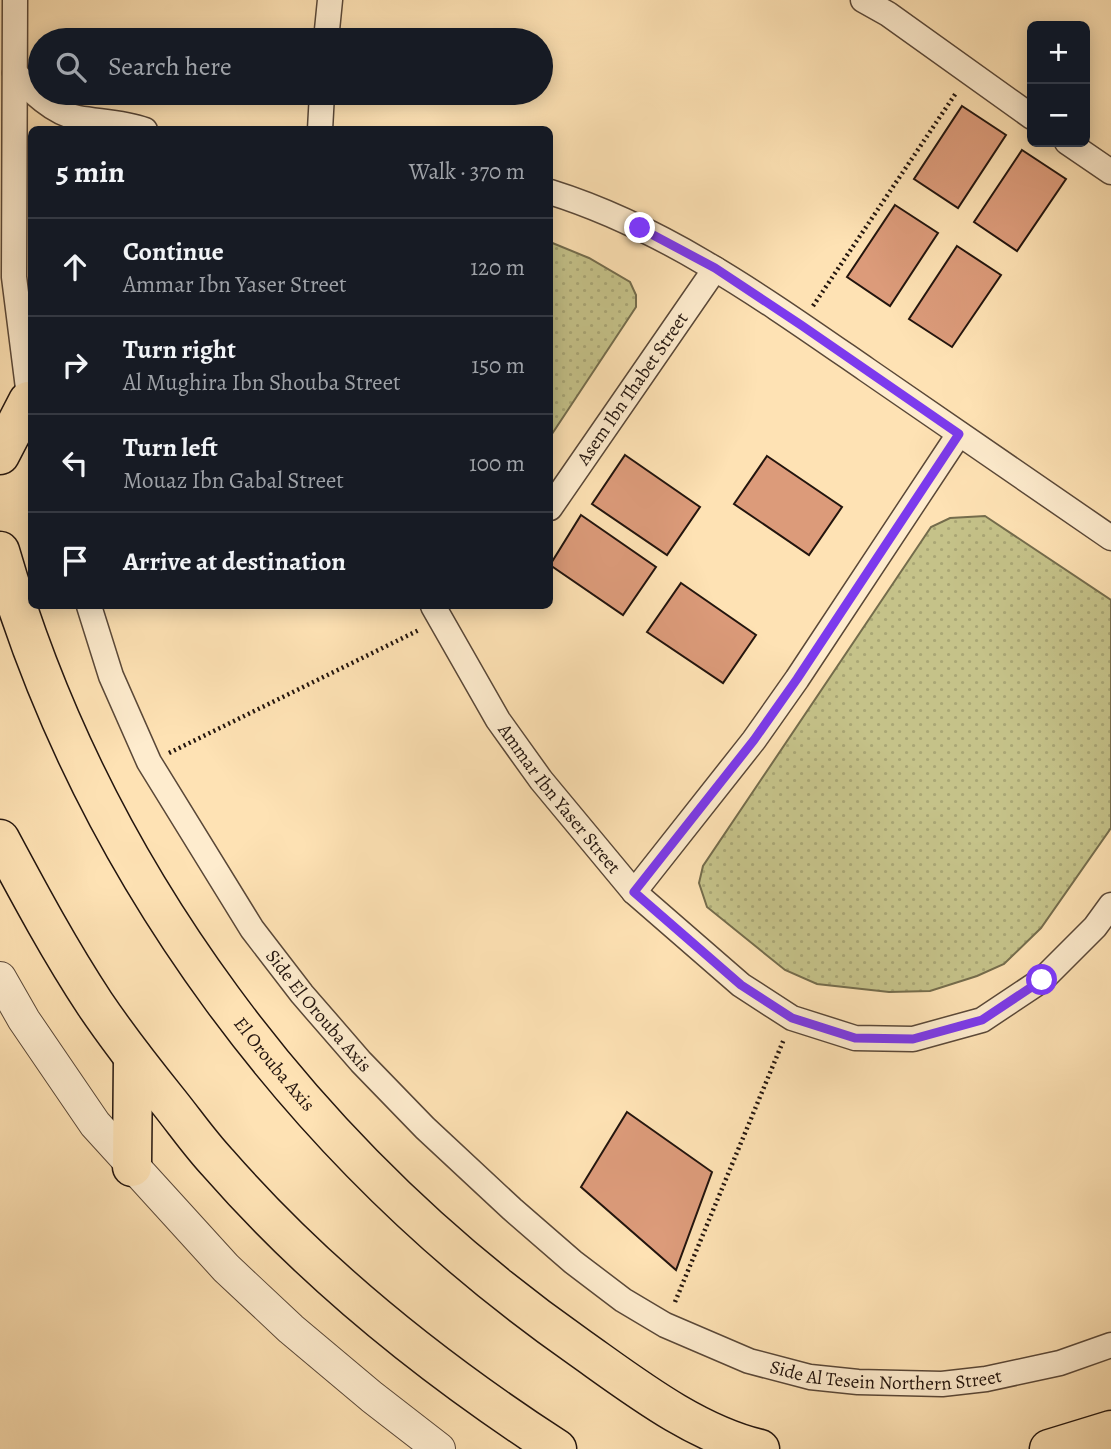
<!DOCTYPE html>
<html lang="en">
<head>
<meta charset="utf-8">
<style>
	:root { --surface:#171b24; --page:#242831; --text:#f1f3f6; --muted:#9ea1a6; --line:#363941 }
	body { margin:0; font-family:Alegreya,serif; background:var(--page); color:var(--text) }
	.controls { position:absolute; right:21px; top:21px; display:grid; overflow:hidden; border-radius:10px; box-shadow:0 4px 18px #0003 }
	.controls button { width:63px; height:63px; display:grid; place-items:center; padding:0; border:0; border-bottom:2px solid var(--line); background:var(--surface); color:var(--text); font:35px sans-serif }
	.stop { position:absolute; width:21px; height:21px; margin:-16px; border:5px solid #7c3aed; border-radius:50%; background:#fff }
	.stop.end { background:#7c3aed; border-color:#fff; box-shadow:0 2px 7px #0008 }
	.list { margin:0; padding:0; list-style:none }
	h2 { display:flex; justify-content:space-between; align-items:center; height:91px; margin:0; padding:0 28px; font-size:30px }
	h2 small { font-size:23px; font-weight:400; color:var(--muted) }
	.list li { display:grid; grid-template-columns:46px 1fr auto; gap:21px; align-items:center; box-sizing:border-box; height:98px; padding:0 28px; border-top:2px solid var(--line) }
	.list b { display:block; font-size:26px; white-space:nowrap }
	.list p { margin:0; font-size:23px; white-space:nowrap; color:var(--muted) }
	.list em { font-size:23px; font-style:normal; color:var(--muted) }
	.icon { flex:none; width:38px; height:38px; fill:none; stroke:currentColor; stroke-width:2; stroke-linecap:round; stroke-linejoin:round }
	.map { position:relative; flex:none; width:1111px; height:1449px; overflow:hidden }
	.search { position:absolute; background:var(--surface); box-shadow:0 4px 18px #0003; left:28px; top:28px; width:525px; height:77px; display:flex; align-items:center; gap:18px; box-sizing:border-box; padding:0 24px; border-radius:38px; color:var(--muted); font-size:26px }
	.panel { position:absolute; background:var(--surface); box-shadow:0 4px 18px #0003; left:28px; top:126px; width:525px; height:483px; border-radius:10px }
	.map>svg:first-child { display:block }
</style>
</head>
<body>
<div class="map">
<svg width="1111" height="1449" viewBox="0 0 1111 1449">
	<defs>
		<pattern id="garden-dots" width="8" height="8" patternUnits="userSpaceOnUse" patternTransform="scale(1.75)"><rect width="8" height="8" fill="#c5c289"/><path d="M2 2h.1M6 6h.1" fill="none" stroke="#a9a675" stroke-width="1.8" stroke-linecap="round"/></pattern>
	</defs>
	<rect width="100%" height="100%" fill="#fee2b4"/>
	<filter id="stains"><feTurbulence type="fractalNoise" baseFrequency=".00286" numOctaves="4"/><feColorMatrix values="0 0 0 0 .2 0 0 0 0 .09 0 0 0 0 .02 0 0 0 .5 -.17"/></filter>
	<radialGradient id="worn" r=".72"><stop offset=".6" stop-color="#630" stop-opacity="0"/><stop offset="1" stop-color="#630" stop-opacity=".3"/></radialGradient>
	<path fill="url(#garden-dots)" stroke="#746c4c" stroke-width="2" d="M550,242L589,258L630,282L636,295V307L550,437Z
		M985,516L1111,600V828L1041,928L1004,964L977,976L930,991L889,992L817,984L785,970L707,907L699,883L703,866L931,527L950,518Z"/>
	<path fill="#dc9b7a" stroke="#23150e" stroke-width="2" d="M962,106L1006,135L958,208L914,179Z
		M1022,150L1066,179L1017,251L974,222Z
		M895,205L938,233L890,306L847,277Z
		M957,246L1001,275L952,347L909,319Z
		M625,455L700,507L667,555L592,504Z
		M767,456L842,507L809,555L734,504Z
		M581,515L656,567L623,615L550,565Z
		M681,583L756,635L723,683L647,632Z
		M627,1112L712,1172L676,1270L581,1187Z"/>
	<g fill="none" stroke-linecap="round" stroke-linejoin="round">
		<defs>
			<g id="minor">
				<path d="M15,0L14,277L31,412"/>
				<path d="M863,0L888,14L1032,117"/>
				<path d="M326,40L330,0"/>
				<path d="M15,73C31,91 53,113 78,118C100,122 123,122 145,130"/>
				<path d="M320,130L322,93"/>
				<path d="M1067,142L1111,172"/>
				<path d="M550,192C666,228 767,301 867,370C948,426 1029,482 1111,538"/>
				<path id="s1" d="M550,508L715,269"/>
				<path id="s2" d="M89,606L111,676L149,762L252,929L302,994L361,1062L425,1128L512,1209L573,1262L623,1300L665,1325L749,1361L810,1377L858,1382L942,1384L986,1379L1060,1363L1111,1345"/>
				<path id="s3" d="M433,606L498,720L541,780L634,892L741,985L792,1018L855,1038L913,1039L982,1020L1042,980L1095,927L1111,905"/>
				<path d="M634,892L754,740L797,679L959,434"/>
			</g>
			<path id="tertiary" d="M0,978L24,1020L95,1124L226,1268L291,1329L372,1397L439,1449"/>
			<g id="primary">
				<path d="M0,455L28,401"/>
				<path id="s4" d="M0,551C93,874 306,1156 580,1348C635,1387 694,1433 760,1449"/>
				<path d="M0,839C30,895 60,951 95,1004C118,1038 143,1070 168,1101C185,1122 200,1144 218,1163C316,1275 432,1368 557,1449"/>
				<path d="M132,1167L133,1057"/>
				<path d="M1049,1449L1111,1430"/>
			</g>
		</defs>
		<use href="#minor" stroke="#5a4838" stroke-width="27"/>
		<use href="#tertiary" stroke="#5a4838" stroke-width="34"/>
		<use href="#primary" stroke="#23150e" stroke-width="41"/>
		<path stroke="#23150e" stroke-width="4.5" stroke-dasharray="2 3.5" stroke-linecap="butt" d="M813,306L956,93
			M169,753L419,630
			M675,1302L784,1039"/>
		<use href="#minor" stroke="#feecce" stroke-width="24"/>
		<use href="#tertiary" stroke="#feecce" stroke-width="32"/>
		<use href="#primary" stroke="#fee2b4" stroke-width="38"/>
	</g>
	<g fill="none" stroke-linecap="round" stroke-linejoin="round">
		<path stroke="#7c3aed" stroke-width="9" d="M640,228L715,268L801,325L959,434L797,679L754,740L634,892L741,985L792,1018L855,1038L913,1039L982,1020L1042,980"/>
	</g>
	<g text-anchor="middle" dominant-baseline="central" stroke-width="6" stroke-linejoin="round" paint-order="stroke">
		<g font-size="19" fill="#23150e" stroke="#feecce">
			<text stroke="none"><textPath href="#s1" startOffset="145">Asem Ibn Thabet Street</textPath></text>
			<text stroke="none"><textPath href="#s3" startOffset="231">Ammar Ibn Yaser Street</textPath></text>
			<text stroke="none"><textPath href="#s2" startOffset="469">Side El Orouba Axis</textPath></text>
			<text stroke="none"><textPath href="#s4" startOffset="586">El Orouba Axis</textPath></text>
			<text stroke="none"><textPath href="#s2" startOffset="1169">Side Al Tesein Northern Street</textPath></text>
		</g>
	</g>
	<rect width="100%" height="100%" filter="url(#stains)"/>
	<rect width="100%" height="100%" fill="url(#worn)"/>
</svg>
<div class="controls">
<button>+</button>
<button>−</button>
</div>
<div class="stop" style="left:1042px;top:980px"></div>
<div class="stop end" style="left:640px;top:228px"></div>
<div class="search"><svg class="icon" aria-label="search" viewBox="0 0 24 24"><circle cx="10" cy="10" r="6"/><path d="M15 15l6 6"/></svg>Search here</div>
<section class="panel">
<h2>5 min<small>Walk · 370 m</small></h2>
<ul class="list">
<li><svg class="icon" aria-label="ahead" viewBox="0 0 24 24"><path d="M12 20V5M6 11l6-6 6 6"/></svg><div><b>Continue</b><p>Ammar Ibn Yaser Street</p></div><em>120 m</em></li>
<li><svg class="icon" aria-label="right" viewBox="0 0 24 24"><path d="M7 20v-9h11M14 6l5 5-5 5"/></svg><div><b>Turn right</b><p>Al Mughira Ibn Shouba Street</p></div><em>150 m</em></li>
<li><svg class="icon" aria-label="left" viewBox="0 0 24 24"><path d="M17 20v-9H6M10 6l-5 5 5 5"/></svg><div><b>Turn left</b><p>Mouaz Ibn Gabal Street</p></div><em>100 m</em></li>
<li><svg class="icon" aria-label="arrive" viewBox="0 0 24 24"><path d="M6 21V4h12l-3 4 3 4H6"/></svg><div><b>Arrive at destination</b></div></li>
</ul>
</section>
</div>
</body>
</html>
